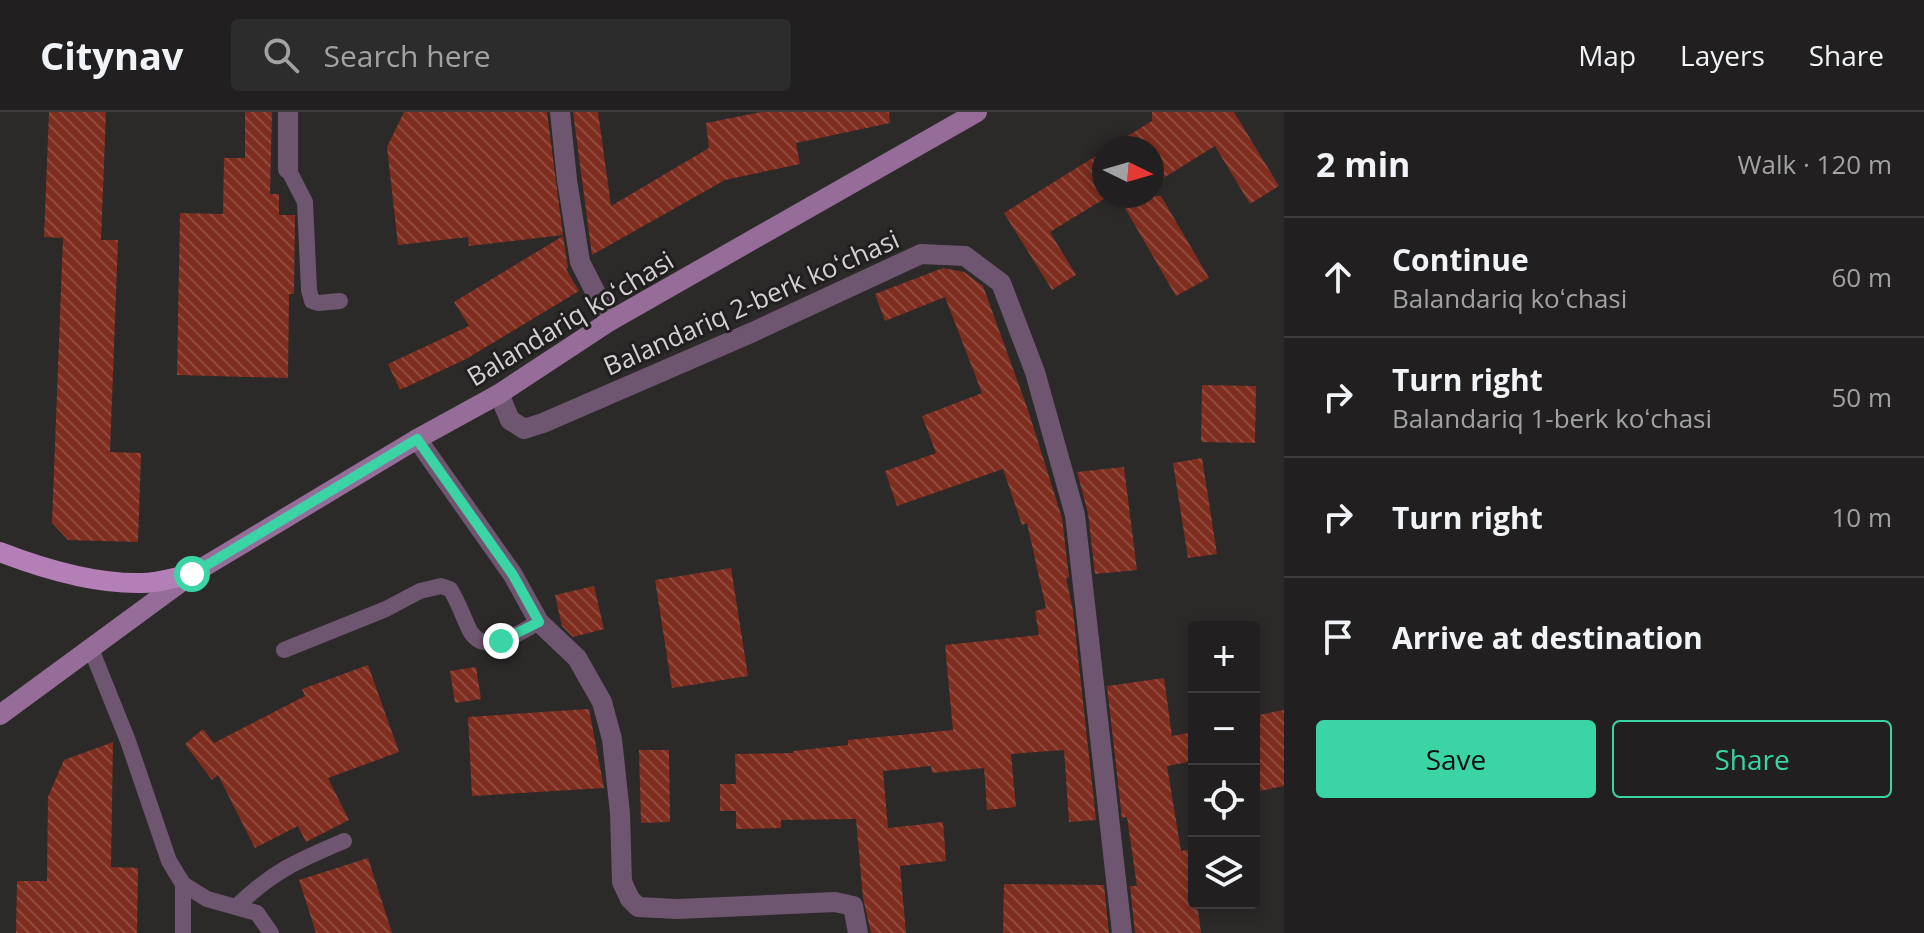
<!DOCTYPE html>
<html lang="en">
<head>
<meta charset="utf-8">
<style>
	:root { --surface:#211f1f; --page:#2d2c2c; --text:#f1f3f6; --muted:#a2a2a4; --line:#3e3d3d; --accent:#3ad4a5 }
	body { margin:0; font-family:"Open Sans",sans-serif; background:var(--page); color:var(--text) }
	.controls { position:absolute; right:24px; bottom:24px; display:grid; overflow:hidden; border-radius:8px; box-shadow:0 4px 12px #0003 }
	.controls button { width:72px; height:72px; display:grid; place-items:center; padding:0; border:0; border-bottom:2px solid var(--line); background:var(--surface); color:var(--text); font:40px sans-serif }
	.compass { position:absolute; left:1092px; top:24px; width:72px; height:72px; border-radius:50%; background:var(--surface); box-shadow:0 4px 12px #0003; rotate:95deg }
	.stop { position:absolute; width:24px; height:24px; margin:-18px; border:6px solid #3ad4a5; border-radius:50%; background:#fff }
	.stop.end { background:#3ad4a5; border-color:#fff; box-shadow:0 2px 8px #0008 }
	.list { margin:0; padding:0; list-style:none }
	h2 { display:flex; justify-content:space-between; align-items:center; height:104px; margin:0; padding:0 32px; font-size:34px }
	h2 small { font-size:26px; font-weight:400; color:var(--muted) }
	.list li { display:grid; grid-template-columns:52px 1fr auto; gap:24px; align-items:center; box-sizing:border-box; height:120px; padding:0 32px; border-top:2px solid var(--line) }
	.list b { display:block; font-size:30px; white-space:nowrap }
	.list p { margin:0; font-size:26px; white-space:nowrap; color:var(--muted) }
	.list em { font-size:26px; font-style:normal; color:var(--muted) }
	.actions { display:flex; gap:16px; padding:24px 32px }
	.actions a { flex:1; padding:18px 0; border:2px solid var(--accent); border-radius:8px; text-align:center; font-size:28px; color:var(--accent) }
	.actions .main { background:var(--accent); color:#111 }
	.icon { flex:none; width:44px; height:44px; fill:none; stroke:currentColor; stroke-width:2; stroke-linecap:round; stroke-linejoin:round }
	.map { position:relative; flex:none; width:1284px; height:821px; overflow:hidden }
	header { display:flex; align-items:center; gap:48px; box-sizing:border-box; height:112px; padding:0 40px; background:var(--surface); border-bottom:2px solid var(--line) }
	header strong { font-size:38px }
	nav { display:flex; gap:44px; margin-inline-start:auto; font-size:28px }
	.search { width:560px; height:72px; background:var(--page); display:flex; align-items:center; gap:20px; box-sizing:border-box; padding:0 28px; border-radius:8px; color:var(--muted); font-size:30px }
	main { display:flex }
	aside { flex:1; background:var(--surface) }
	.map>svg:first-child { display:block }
</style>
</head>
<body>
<header>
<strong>Citynav</strong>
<div class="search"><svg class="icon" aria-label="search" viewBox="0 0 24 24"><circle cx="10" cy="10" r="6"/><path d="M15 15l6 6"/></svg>Search here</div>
<nav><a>Map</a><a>Layers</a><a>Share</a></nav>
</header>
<main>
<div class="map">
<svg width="1284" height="821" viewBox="0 0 1284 821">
	<defs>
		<pattern id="building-back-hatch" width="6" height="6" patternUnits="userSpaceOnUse" patternTransform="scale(2)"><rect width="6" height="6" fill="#7f2d1e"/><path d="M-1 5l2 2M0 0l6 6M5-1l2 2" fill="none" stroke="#904b3e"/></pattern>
	</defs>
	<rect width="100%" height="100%" fill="#2c2929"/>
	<path fill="url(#building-back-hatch)" d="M49,0H106L101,128H118L110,340L141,341L138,430L68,428L52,411L63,126L44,125Z
		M245,0H272L270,82H279V103H295L294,182H289L288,266L177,263L180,101L223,102L224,46H245Z
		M404,0H547L563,123L469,134L468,125L398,133L387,35Z
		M573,0H598L611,94L709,36L706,11L761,0H889L890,11L796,31L800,52L725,68L592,143Z
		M1152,0H1234L1279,74L1250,92L1215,34L1152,73V36H1108L1152,9Z
		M1104,39V87L1050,120L1076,163L1052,178L1004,101Z
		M1118,84H1161L1209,166L1176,184Z
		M563,124L568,156L566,157L579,179L466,247L400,278L388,252L469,214L454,190Z
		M943,156L964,160L983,174L1028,298L1062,406L1069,465L1066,466L1073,499L1096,708L1069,710L1064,638L1011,642L1016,695L987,698L984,656L932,661L931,654L883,659L888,716L943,710L946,749L900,754L906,821H871L863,786L856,707L781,708V716L736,717V699H720V672H736L735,642L793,641V639L848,633V628L953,618L945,533L1039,523L1035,499L1046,496L1027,411L1022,413L1003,357L897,394L885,359L936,341L922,304L982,281L945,185L885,209L875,182Z
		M1202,273L1256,274L1255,331L1201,330Z
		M1202,346L1217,442L1188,446L1173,351Z
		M1124,355L1137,458L1095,462L1088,401L1077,360Z
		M731,456L748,564L672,576L655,468Z
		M594,474L604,517L573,525L562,514L555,483Z
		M368,553L399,640L328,666L349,708L306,730L298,714L255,736L218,663L212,668L185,632L203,617L214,631L305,584L302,577Z
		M476,555L481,587L455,591L450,559Z
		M1164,566L1172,624L1194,620V649L1167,654L1181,739L1194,737V791H1197L1201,821H1135L1130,774H1137L1127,705L1122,706L1107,574Z
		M589,597L604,676L472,684L468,605Z
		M1284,598V674L1254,680V604Z
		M113,630L111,755L138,756L137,821H16L17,769H47L48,685L64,648Z
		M639,638H669L670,710L641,711Z
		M368,746L392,821H316L299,768Z
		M1004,772L1104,773L1109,821H1003Z"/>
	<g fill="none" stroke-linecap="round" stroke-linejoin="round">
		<path stroke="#6f5670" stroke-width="16" d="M288,57L305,90L309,178L312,189L318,191L340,189
			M91,537L128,629L169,749L183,772L207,787L257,801L271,821
			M284,538L386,497L420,479L441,474L450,477C459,491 463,505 470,519C486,546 520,520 539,510
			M183,772V821
			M237,794C273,759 299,748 344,729"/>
		<path stroke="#6f5670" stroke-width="20" d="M560,0L567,68L580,150L610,209
			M288,57V0
			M499,282L510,308L524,317L543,311L753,220L921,142L965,144L1001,171L1035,260L1075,403L1122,821
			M417,327L513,463L539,510L577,546L602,590L612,627L620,701L622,770L630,787L638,795L677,797L835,790L853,794L858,821"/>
		<path stroke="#966d98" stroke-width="20" d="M0,603L192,462L417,327L499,282L610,209L977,0"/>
		<path stroke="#b47fb7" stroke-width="20" d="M0,440C44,457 95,472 142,471C158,471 176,465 192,462"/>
	</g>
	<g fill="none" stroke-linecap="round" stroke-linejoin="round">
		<path stroke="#3ad4a5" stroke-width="10" d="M192,462L417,327L513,463L539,510L501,529"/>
	</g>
	<g text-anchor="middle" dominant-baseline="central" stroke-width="6" stroke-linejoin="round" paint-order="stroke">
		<g font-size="26" fill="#d4d2d2" stroke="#221f20">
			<text transform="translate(751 190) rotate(-24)">Balandariq 2-berk koʻchasi</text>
			<text transform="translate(570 206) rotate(-31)">Balandariq koʻchasi</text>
		</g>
	</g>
</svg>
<div class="controls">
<button>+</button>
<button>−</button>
<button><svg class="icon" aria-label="locate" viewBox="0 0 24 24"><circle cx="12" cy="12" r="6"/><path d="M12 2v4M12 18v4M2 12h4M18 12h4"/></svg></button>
<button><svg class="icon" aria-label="layers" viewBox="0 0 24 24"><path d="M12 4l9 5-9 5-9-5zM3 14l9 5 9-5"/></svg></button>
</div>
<svg class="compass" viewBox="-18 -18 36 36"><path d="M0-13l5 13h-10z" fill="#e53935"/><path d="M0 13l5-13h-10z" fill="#a2a2a4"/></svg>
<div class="stop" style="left:192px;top:462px"></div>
<div class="stop end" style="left:501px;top:529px"></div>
</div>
<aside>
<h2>2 min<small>Walk · 120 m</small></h2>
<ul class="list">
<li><svg class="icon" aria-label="ahead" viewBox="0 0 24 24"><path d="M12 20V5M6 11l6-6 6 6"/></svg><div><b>Continue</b><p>Balandariq koʻchasi</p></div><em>60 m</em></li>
<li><svg class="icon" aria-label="right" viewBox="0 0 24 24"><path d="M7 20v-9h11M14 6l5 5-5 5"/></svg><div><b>Turn right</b><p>Balandariq 1-berk koʻchasi</p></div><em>50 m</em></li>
<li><svg class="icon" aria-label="right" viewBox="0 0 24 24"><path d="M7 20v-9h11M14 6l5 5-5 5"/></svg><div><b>Turn right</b></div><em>10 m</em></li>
<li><svg class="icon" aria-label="arrive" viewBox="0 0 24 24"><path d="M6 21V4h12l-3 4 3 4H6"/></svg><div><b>Arrive at destination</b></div></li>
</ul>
<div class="actions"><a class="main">Save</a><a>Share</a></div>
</aside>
</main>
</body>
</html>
